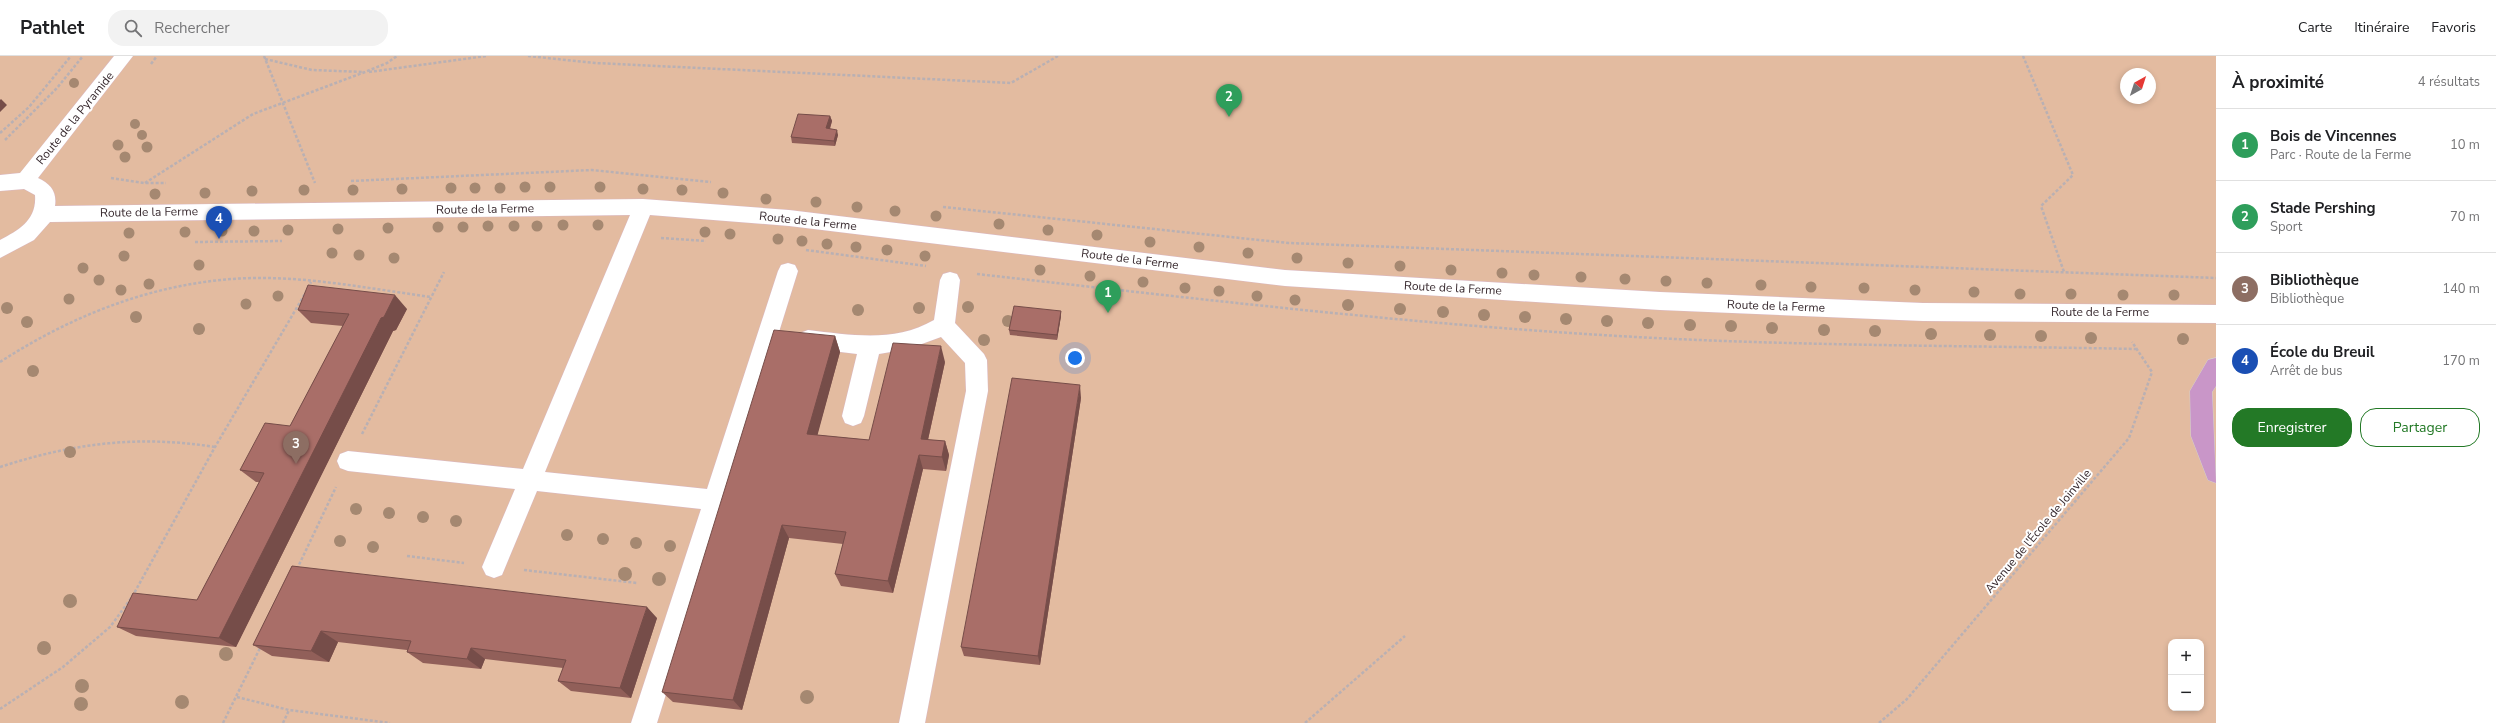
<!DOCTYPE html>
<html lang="fr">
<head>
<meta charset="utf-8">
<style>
	:root { --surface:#fff; --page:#f2f2f2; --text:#202124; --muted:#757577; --line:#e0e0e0; --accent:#237926 }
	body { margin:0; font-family:"Nunito Sans",sans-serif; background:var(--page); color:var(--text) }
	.controls { position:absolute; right:12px; bottom:12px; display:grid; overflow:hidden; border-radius:8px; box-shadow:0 2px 6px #0003 }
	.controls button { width:36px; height:36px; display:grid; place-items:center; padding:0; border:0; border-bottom:1px solid var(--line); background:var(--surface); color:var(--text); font:20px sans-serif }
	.compass { position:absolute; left:2120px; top:12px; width:36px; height:36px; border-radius:50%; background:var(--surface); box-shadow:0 2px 6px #0003; rotate:39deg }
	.you { position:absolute; left:1075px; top:302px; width:14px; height:14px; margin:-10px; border:3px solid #fff; border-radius:50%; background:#1a73e8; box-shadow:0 0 0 6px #1a73e833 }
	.badge { display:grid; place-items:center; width:26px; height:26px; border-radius:50%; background:var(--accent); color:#fff; font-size:13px; font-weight:700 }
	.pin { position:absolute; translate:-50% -33px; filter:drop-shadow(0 1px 2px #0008) }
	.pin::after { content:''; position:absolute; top:21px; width:14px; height:12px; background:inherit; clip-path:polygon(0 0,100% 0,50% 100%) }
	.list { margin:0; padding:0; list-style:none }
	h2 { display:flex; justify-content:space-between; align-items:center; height:52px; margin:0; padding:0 16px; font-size:17px }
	h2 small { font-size:13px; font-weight:400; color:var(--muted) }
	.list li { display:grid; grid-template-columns:26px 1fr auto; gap:12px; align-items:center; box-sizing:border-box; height:72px; padding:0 16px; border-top:1px solid var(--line) }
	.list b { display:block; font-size:15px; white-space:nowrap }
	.list p { margin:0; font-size:13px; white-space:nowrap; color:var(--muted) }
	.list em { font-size:13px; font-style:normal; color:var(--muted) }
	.actions { display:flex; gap:8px; padding:12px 16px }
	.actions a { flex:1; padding:9px 0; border:1px solid var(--accent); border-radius:16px; text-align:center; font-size:14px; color:var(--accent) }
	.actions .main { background:var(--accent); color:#fff }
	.icon { flex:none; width:22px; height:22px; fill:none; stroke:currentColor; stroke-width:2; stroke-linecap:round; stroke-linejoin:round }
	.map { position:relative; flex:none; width:2216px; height:667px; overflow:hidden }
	header { display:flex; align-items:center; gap:24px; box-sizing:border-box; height:56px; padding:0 20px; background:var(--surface); border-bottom:1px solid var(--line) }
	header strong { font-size:19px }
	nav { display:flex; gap:22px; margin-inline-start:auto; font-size:14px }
	.search { width:280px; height:36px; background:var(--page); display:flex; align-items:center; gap:10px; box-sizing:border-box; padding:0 14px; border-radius:16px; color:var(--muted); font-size:15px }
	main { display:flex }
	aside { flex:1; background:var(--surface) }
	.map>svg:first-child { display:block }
</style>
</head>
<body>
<header>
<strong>Pathlet</strong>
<div class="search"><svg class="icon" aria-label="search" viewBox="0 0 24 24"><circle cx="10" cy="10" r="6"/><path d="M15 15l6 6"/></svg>Rechercher</div>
<nav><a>Carte</a><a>Itinéraire</a><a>Favoris</a></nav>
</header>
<main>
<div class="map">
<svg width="2216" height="667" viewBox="0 0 2216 667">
	<rect width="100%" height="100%" fill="#fbf4f6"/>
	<path fill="#e3bba0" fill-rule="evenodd" d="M0,0H2216V667H0ZM2126,18H2150V42H2126ZM2171,586H2201V652H2171Z"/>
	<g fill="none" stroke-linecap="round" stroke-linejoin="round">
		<defs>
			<path id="minor" d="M114,0H133L38,122C51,128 57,136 55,150L643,143L789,154L1285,214L1660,236L1923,247L2216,249V267L1923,265L1660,254L1285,230L789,170L650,159L545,416L707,433L778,215L781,209L788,207L795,209L798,215L657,667H631L701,453L537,435L502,519L494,522L486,519L482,511L515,433L348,415L340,412L337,405L340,398L348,395L523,413L630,159L50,166L34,184L0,202V184C19,174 37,164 35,139L24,133L0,135V119L20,117Z
				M950,216L957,218L960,224L955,267L984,298L987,304L988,335L925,667H899L966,335L965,307L941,281L908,293L879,298L864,360L861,367L853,370L845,367L842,360L857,298L808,292L800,289L797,283L800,277L808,274C852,279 894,287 934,264L940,224L943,218Z"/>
			<path id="highway" d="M2216,302V330L2212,336L2216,427L2208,424L2191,380L2190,335L2208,304Z"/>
		</defs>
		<use href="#minor" stroke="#d9b7c2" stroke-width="1"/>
		<use href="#highway" stroke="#d3d0d1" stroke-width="1"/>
		<path stroke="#b9b0b3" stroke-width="2.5" stroke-dasharray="3 2" stroke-linecap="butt" d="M264,0L315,127
			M528,0L595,7L1011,27L1058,0
			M2023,0L2073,119L2041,150L2064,216
			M265,3L312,14L364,16
			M151,8L157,0
			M369,16L486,0
			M0,77L29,51L71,0
			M5,84L57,32L83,0
			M111,122L144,127H166
			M351,125L592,114L711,126
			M145,127L253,58L365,16L387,7L397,0
			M943,151L1288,187L2216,222
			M661,182L706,185
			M195,186L282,185
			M806,194L926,210
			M977,218C1217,245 1457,274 1699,284C1845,290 1991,290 2137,293
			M308,232L311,226
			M0,306C76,257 161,224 253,222C312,221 372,233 431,241
			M362,378L444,216
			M0,411C74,387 138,379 215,391
			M407,500L464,507
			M297,513L336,431
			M524,514L637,527
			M237,641L289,654L390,667
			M0,653L63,611L110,571L132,541L215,391L306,236
			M223,667L261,590
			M283,667L289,654
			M1305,667L1405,580
			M1879,667L1907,643L2129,382L2152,316L2132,286"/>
		<use href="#minor" fill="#fff" fill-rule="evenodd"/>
		<use href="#highway" fill="#c996c8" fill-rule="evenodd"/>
	</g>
	<g fill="#a58871">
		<circle cx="74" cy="27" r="5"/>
		<circle cx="135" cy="68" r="5"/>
		<circle cx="142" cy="79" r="5"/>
		<circle cx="118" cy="89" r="5.5"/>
		<circle cx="147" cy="91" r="5.5"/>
		<circle cx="125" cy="101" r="5.5"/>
		<circle cx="525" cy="131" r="5.5"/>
		<circle cx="550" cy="131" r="5.5"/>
		<circle cx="600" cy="131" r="5.5"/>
		<circle cx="451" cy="132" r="5.5"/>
		<circle cx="475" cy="132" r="5.5"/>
		<circle cx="500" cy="132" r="5.5"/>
		<circle cx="402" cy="133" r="5.5"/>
		<circle cx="643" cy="133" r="5.5"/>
		<circle cx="304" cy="134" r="5.5"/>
		<circle cx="353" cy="134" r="5.5"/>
		<circle cx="682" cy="134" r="5.5"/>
		<circle cx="252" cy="135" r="5.5"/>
		<circle cx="205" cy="137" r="5.5"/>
		<circle cx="723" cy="137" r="5.5"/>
		<circle cx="155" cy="138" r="5.5"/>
		<circle cx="766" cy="143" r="5.5"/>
		<circle cx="816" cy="146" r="5.5"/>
		<circle cx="857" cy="151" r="5.5"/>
		<circle cx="895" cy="155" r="5.5"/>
		<circle cx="936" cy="160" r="5.5"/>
		<circle cx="999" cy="168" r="5.5"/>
		<circle cx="563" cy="169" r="5.5"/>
		<circle cx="598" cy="169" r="5.5"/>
		<circle cx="488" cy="170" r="5.5"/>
		<circle cx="514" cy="170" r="5.5"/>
		<circle cx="537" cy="170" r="5.5"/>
		<circle cx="438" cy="171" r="5.5"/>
		<circle cx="463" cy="171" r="5.5"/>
		<circle cx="388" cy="172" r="5.5"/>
		<circle cx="338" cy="173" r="5.5"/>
		<circle cx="288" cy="174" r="5.5"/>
		<circle cx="1048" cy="174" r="5.5"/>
		<circle cx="222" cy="175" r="5.5"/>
		<circle cx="254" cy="175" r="5.5"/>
		<circle cx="185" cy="176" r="5.5"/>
		<circle cx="705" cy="176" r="5.5"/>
		<circle cx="129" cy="177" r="5.5"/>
		<circle cx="730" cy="178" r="5.5"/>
		<circle cx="1097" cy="179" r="5.5"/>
		<circle cx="778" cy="183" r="5.5"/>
		<circle cx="802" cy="185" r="5.5"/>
		<circle cx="1150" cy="186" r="5.5"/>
		<circle cx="827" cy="188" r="5.5"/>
		<circle cx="856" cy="191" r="5.5"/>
		<circle cx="1199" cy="191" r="5.5"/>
		<circle cx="887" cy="194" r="5.5"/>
		<circle cx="332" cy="197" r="5.5"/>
		<circle cx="1248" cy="197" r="5.5"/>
		<circle cx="359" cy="199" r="5.5"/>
		<circle cx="124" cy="200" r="5.5"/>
		<circle cx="925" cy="200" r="5.5"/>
		<circle cx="394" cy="202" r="5.5"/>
		<circle cx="1297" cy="202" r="5.5"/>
		<circle cx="1348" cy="207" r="5.5"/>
		<circle cx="199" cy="209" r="5.5"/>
		<circle cx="1400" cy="210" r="5.5"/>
		<circle cx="83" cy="212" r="5.5"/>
		<circle cx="1040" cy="214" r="5.5"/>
		<circle cx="1451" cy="214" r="5.5"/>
		<circle cx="1502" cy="217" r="5.5"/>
		<circle cx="1534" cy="219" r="5.5"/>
		<circle cx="1090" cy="220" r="5.5"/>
		<circle cx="1581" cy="221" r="5.5"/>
		<circle cx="1625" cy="223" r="5.5"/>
		<circle cx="99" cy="224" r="5.5"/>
		<circle cx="1666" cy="225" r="5.5"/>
		<circle cx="1143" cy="226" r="5.5"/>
		<circle cx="1707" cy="227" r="5.5"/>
		<circle cx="149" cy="228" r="5.5"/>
		<circle cx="1761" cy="229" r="5.5"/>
		<circle cx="1811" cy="231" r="5.5"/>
		<circle cx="1185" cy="232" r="5.5"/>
		<circle cx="1864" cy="232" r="5.5"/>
		<circle cx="121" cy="234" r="5.5"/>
		<circle cx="1915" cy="234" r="5.5"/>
		<circle cx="1219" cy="235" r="5.5"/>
		<circle cx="1974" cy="236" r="5.5"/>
		<circle cx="2020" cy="238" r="5.5"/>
		<circle cx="2071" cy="238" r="5.5"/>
		<circle cx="2123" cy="239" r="5.5"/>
		<circle cx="2174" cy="239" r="5.5"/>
		<circle cx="278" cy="240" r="5.5"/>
		<circle cx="1257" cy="240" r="5.5"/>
		<circle cx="69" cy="243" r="5.5"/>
		<circle cx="1295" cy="244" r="5.5"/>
		<circle cx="246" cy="248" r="5.5"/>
		<circle cx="1348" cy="249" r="6"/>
		<circle cx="968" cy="251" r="6"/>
		<circle cx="7" cy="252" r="6"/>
		<circle cx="919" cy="252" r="6"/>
		<circle cx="1400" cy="253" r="6"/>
		<circle cx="858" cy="254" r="6"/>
		<circle cx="1443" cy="256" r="6"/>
		<circle cx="1484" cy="259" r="6"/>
		<circle cx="136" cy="261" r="6"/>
		<circle cx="1525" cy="261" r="6"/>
		<circle cx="1566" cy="263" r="6"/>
		<circle cx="1008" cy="265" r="6"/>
		<circle cx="1607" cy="265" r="6"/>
		<circle cx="27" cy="266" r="6"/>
		<circle cx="1648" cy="267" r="6"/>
		<circle cx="1690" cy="269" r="6"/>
		<circle cx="1731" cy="270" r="6"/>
		<circle cx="1772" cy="272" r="6"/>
		<circle cx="199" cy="273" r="6"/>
		<circle cx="1824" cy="274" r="6"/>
		<circle cx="1875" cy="275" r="6"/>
		<circle cx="1931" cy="278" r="6"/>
		<circle cx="1990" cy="279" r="6"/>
		<circle cx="2041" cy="280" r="6"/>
		<circle cx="2091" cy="282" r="6"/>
		<circle cx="2183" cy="283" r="6"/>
		<circle cx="984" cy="284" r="6"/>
		<circle cx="33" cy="315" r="6"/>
		<circle cx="70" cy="396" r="6"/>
		<circle cx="356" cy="453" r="6"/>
		<circle cx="389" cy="457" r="6"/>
		<circle cx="423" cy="461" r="6"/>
		<circle cx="456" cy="465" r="6"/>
		<circle cx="567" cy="479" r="6"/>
		<circle cx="603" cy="483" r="6"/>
		<circle cx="340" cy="485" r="6"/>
		<circle cx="636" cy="487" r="6"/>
		<circle cx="670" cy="490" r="6"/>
		<circle cx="373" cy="491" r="6"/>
		<circle cx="625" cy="518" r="7"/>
		<circle cx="659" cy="523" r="7"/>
		<circle cx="70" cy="545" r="7"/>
		<circle cx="44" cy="592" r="7"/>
		<circle cx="226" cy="598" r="7"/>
		<circle cx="82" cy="630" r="7"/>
		<circle cx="807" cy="641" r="7"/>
		<circle cx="182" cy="646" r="7"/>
		<circle cx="81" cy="648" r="7"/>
	</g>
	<path fill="#915f59" d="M830,60L832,65L830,73L838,79L835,90L792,87L791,81Z
		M407,253L396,274L393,275L236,591L136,580L117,571L197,544L259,426H256L240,414L290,370L343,270L311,267L298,254Z
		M1061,255V260L1057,284L1010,279L1009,274Z
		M835,280L840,296L817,379L869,384L945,306L928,384L945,385L949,399L946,415L923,413L893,537L841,530L835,518L843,488L789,482L742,654L673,646L662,636Z
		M1081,342L1040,609L964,600L961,591Z
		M292,510L657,562L631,642L571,635L558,625L563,612L485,603L481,613L423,607L407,596V594L338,586L329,606L272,600L253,589Z"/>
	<path fill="#764d49" d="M1,43L7,49L0,56V44Z
		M830,60L832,65L828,78L826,72Z
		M837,74L838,79L835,90L834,85Z
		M395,239L407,253L396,274L393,275L236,591L219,582L381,262Z
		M1061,255V260L1057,284V279Z
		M835,280L840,296L814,392L807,378Z
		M941,290L945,306L925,397L921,383Z
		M1080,329L1081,342L1040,609L1038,600Z
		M945,385L949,399L946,415L942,401Z
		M919,399L923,413L893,537L888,525Z
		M782,469L789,482L742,654L733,644Z
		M647,551L657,562L631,642L620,632Z
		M321,575L338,586L329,606L311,595Z
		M471,592L485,603L481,613L467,603Z"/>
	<path fill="#a96e68" stroke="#764d49" d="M798,58L830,60L826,72L837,74L834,85L791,81Z
		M308,229L395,239L384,261L381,262L219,582L117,571L133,537L197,544L264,417L240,414L265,367L290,370L349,258L298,254Z
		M1014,250L1061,255L1057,279L1009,274Z
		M774,274L835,280L807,378L869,384L893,287L941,290L921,383L945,385L942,401L919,399L888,525L835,518L846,476L782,469L733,644L662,636Z
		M1012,322L1080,329L1038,600L961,591Z
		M292,510L647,551L620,632L558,625L566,604L471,592L467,603L407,596L411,585L321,575L311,595L253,589Z"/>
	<g text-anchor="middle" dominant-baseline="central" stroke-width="4" stroke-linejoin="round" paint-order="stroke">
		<g font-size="12" fill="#382a2f" stroke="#fff">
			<text transform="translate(75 62) rotate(-51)">Route de la Pyramide</text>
			<text transform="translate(485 153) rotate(-1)">Route de la Ferme</text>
			<text transform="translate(149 156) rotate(-1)">Route de la Ferme</text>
			<text transform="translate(808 165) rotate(6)">Route de la Ferme</text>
			<text transform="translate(1130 203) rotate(7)">Route de la Ferme</text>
			<text transform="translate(1453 232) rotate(3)">Route de la Ferme</text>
			<text transform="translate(1776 250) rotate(2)">Route de la Ferme</text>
			<text x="2100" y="256">Route de la Ferme</text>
			<text transform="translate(2038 475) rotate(-50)">Avenue de l'École de Joinville</text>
		</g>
	</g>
</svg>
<div class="controls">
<button>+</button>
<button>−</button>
</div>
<svg class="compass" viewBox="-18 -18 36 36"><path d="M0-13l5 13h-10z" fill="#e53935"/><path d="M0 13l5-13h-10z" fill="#757577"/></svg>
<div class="you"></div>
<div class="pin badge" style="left:1108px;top:257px;background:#2e9e5b">1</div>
<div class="pin badge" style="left:1229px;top:61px;background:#2e9e5b">2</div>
<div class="pin badge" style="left:296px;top:408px;background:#8d6e63">3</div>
<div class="pin badge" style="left:219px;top:183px;background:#1a4fb4">4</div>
</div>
<aside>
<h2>À proximité<small>4 résultats</small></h2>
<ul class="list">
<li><span class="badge" style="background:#2e9e5b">1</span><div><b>Bois de Vincennes</b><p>Parc · Route de la Ferme</p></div><em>10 m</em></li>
<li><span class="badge" style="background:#2e9e5b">2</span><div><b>Stade Pershing</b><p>Sport</p></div><em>70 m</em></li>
<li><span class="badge" style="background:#8d6e63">3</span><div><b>Bibliothèque</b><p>Bibliothèque</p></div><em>140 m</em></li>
<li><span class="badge" style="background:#1a4fb4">4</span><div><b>École du Breuil</b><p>Arrêt de bus</p></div><em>170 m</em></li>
</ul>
<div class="actions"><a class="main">Enregistrer</a><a>Partager</a></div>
</aside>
</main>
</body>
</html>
